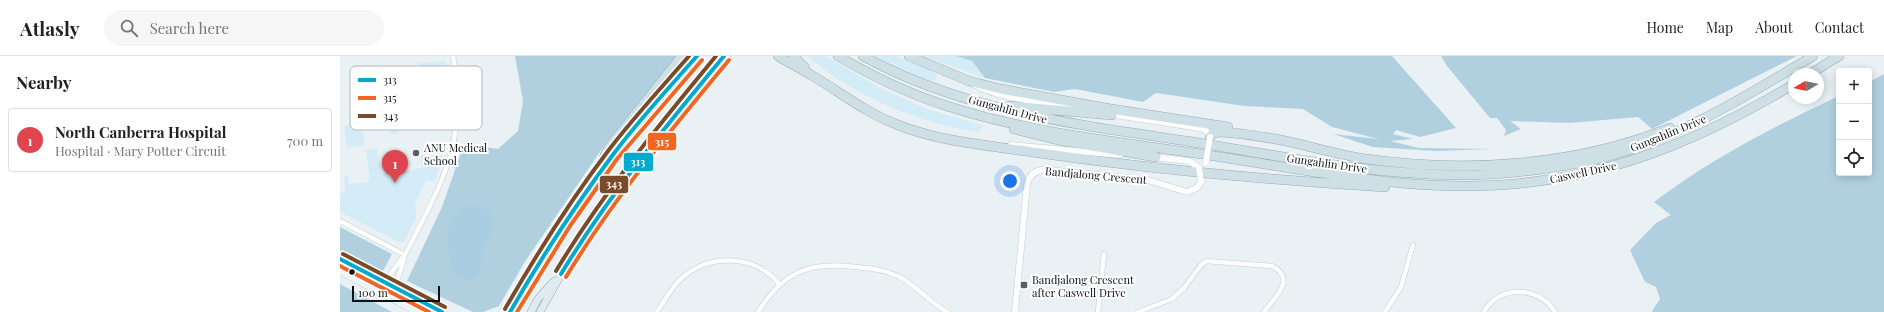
<!DOCTYPE html>
<html lang="en">
<head>
<meta charset="utf-8">
<style>
	:root { --surface:#fff; --page:#f6f6f6; --text:#222; --muted:#767676; --line:#e0e0e0; --accent:#ea580c }
	body { margin:0; font-family:"Playfair Display",serif; background:var(--page); color:var(--text) }
	.controls { position:absolute; right:12px; top:12px; display:grid; overflow:hidden; border-radius:4px; box-shadow:0 2px 10px #0003 }
	.controls button { width:36px; height:36px; display:grid; place-items:center; padding:0; border:0; border-bottom:1px solid var(--line); background:var(--surface); color:var(--text); font:20px sans-serif }
	.compass { position:absolute; left:1448px; top:12px; width:36px; height:36px; border-radius:50%; background:var(--surface); box-shadow:0 2px 10px #0003; rotate:261deg }
	.scale { position:absolute; left:12px; bottom:10px; width:88px; box-sizing:border-box; padding-left:4px; border:2px solid #0c1113; border-top:0; font-size:11px; line-height:14px; white-space:nowrap; color:#0c1113; -webkit-text-stroke:3px #fff; paint-order:stroke }
	.you { position:absolute; left:670px; top:125px; width:14px; height:14px; margin:-10px; border:3px solid #fff; border-radius:50%; background:#1a73e8; box-shadow:0 0 0 6px #1a73e833 }
	.badge { display:grid; place-items:center; width:26px; height:26px; border-radius:50%; background:var(--accent); color:#fff; font-size:13px; font-weight:700 }
	.pin { position:absolute; translate:-50% -33px; filter:drop-shadow(0 1px 2px #0008) }
	.pin::after { content:''; position:absolute; top:21px; width:14px; height:12px; background:inherit; clip-path:polygon(0 0,100% 0,50% 100%) }
	.list { margin:0; padding:0; list-style:none }
	h2 { display:flex; justify-content:space-between; align-items:center; height:52px; margin:0; padding:0 16px; font-size:17px }
	h2 small { font-size:13px; font-weight:400; color:var(--muted) }
	.list li { display:grid; grid-template-columns:26px 1fr auto; gap:12px; align-items:center; box-sizing:border-box; height:64px; margin:0 8px 8px; padding:0 8px; border:1px solid var(--line); border-radius:4px }
	.list b { display:block; font-size:15px; white-space:nowrap }
	.list p { margin:0; font-size:13px; white-space:nowrap; color:var(--muted) }
	.list em { font-size:13px; font-style:normal; color:var(--muted) }
	.icon { flex:none; width:22px; height:22px; fill:none; stroke:currentColor; stroke-width:2; stroke-linecap:round; stroke-linejoin:round }
	.map { position:relative; flex:none; width:1544px; height:256px; overflow:hidden }
	header { display:flex; align-items:center; gap:24px; box-sizing:border-box; height:56px; padding:0 20px; background:var(--surface); border-bottom:1px solid var(--line) }
	header strong { font-size:19px }
	nav { display:flex; gap:22px; margin-inline-start:auto; font-size:14px }
	.search { width:280px; height:36px; background:var(--page); display:flex; align-items:center; gap:10px; box-sizing:border-box; padding:0 14px; border-radius:22px; color:var(--muted); font-size:15px }
	main { display:flex }
	aside { flex:1; background:var(--surface) }
	.map>svg:first-child { display:block }
</style>
</head>
<body>
<header>
<strong>Atlasly</strong>
<div class="search"><svg class="icon" aria-label="search" viewBox="0 0 24 24"><circle cx="10" cy="10" r="6"/><path d="M15 15l6 6"/></svg>Search here</div>
<nav><a>Home</a><a>Map</a><a>About</a><a>Contact</a></nav>
</header>
<main>
<aside>
<h2>Nearby<small></small></h2>
<ul class="list">
<li><span class="badge" style="background:#e0444e">1</span><div><b>North Canberra Hospital</b><p>Hospital · Mary Potter Circuit</p></div><em>700 m</em></li>
</ul>
</aside>
<div class="map">
<svg width="1544" height="256" viewBox="0 0 1544 256">
	<rect width="100%" height="100%" fill="#e9f1f4"/>
	<path fill="#d4ecf7" d="M467,0H485L540,32L587,53L644,70L638,76C575,66 516,41 467,0Z
		M535,0H557L589,13L597,20L596,25L583,23Z
		M583,0H616L632,5L645,22Z
		M105,5C108,12 107,16 107,23C107,37 111,50 111,64L98,66L92,34L80,35L79,28L81,27L78,7Z
		M52,40L58,78L51,79L49,69L22,73L25,89L7,92L4,70L14,68L16,55L19,52L35,50L38,42Z
		M37,92L41,118L82,112L81,99L103,100L95,125H86L75,148L76,162L64,186L61,187L0,156V137H5L4,120L8,119L9,128L30,125L26,94Z"/>
	<path fill="#b1d0df" d="M175,0H337L266,87L186,204L159,250L143,256H133L67,225L102,151L124,88L158,93L178,75L183,45Z
		M616,0H1052L1116,72L1080,81L1056,74L1053,78L1073,83L1050,85L1079,92L1154,93L1096,95L1033,91L993,78L1038,83L992,71L963,53L905,50L816,37L803,46L735,33L714,36L645,22L632,5Z
		M1101,0H1457L1312,73L1298,61L1230,67L1170,65L1181,73L1164,80L1166,74L1157,62H1150L1107,10Z
		M1544,18V256H1313L1312,255L1320,243L1316,231L1305,226L1290,194L1316,167L1331,159L1314,146C1371,103 1435,70 1499,40V117H1529V26Z
		M0,171L52,198L42,217L0,195Z
		M0,228L52,256H0Z"/>
	<path fill="#a9cee1" d="M124,149H139L151,158L154,170L145,190L141,215L131,225L117,221C111,212 110,205 108,194C105,172 109,166 124,149Z"/>
	<g fill="none" stroke-linecap="round" stroke-linejoin="round">
		<defs>
			<path id="minor" d="M0,165L65,199
				M46,238C46,235 45,230 46,226C50,216 64,202 69,191C105,122 128,80 113,0
				M46,238L55,232L64,203
				M317,256C325,244 332,230 343,221C371,197 416,199 439,228
				M418,256C443,216 469,205 515,211C531,212 546,214 560,221C577,231 590,246 607,256
				M758,256L764,198
				M798,256L832,243L844,232L861,209L866,205L932,210C957,222 935,241 924,256
				M1045,256L1061,231L1073,189
				M1144,256C1159,228 1199,230 1215,256"/>
			<path id="tertiary" d="M632,27C648,40 708,48 731,52
				M769,58L860,72L867,75L870,81
				M671,89L780,99
				M813,101L849,105L859,112
				M675,256L687,128C690,118 697,113 708,114L808,124L847,136L857,132L862,125"/>
			<path id="secondary" d="M0,203L102,256
				M0,215L78,256"/>
			<path id="primary" d="M170,256C198,207 228,160 261,115C290,74 324,38 357,0
				M191,256L198,243L214,225
				M200,256C251,161 315,84 383,2"/>
			<path id="motorway" d="M438,0C449,7 460,12 471,19C502,37 524,56 558,69C601,86 647,89 692,96C809,113 927,124 1045,131
				M453,0L465,12
				M498,0C532,20 569,38 607,50C696,79 794,87 887,102C990,118 1094,140 1199,125C1292,113 1374,76 1454,28
				M523,0C625,56 741,69 853,86C940,100 1027,118 1115,119C1158,120 1201,114 1244,106C1328,89 1400,44 1473,0
				M569,0L629,25L661,33L771,53L888,71
				M380,5L386,0
				M1470,18L1499,0
				M669,50L772,59
				M674,73L718,84L816,101
				M870,81L873,77L881,76C897,77 913,79 929,82C961,87 993,98 1026,103C1127,117 1235,110 1330,72
				M261,115L265,99L270,90L342,0"/>
		</defs>
		<use href="#minor" stroke="#c6cdd0" stroke-width="5.5"/>
		<use href="#tertiary" stroke="#c6cdd0" stroke-width="7"/>
		<use href="#secondary" stroke="#c6cdd0" stroke-width="8"/>
		<use href="#primary" stroke="#97abb4" stroke-width="8"/>
		<use href="#motorway" stroke="#97abb4" stroke-width="10"/>
		<use href="#minor" stroke="#fcfdfd" stroke-width="4.5"/>
		<use href="#tertiary" stroke="#fcfdfd" stroke-width="6"/>
		<use href="#secondary" stroke="#eef4f7" stroke-width="7"/>
		<use href="#primary" stroke="#e0ebf0" stroke-width="7"/>
		<use href="#motorway" stroke="#cfdfe6" stroke-width="9"/>
		<defs>
			<path id="tertiary-bridge" d="M866,106L870,81
				M859,112L861,125"/>
		</defs>
		<use href="#tertiary-bridge" stroke="#c6cdd0" stroke-width="7" stroke-linecap="butt"/>
		<use href="#tertiary-bridge" stroke="#fcfdfd" stroke-width="6"/>
		<defs>
			<path id="bus-1" d="M0,203L102,256
				M221,218C268,140 326,70 384,0
				M170,256C201,202 235,150 272,100C298,65 328,33 357,0"/>
			<path id="bus-2" d="M0,210L89,256
				M226,221C273,143 331,74 389,4
				M177,256L230,170L277,103L362,4"/>
			<path id="bus-3" d="M3,198L105,251
				M216,215C262,138 319,69 376,0
				M165,253C196,199 230,145 268,95C293,62 322,31 349,0"/>
		</defs>
		<use href="#bus-1" stroke="#fff" stroke-width="7"/>
		<use href="#bus-2" stroke="#fff" stroke-width="7"/>
		<use href="#bus-3" stroke="#fff" stroke-width="7"/>
		<use href="#bus-1" stroke="#00a9ce" stroke-width="4"/>
		<use href="#bus-2" stroke="#f26522" stroke-width="4"/>
		<use href="#bus-3" stroke="#7a4b2a" stroke-width="4"/>
	</g>
	<g fill="#595f62" stroke="#fff" stroke-width="1.5">
		<circle cx="76" cy="97" r="4"/>
		<rect x="680" y="225" width="8" height="8" rx="2"/>
	</g>
	<circle fill="#0c1113" stroke="#fff" stroke-width="1.5" cx="12" cy="216" r="3.5"/>
	<g text-anchor="middle" dominant-baseline="central" stroke-width="4" stroke-linejoin="round" paint-order="stroke">
		<g font-size="11" fill="#0c1113" stroke="#fff">
			<text transform="translate(668 53) rotate(15)">Gungahlin Drive</text>
			<text transform="translate(1328 77) rotate(-22)">Gungahlin Drive</text>
			<text transform="translate(987 107) rotate(8)">Gungahlin Drive</text>
			<text transform="translate(1243 116) rotate(-12)">Caswell Drive</text>
			<text transform="translate(756 119) rotate(5)">Bandjalong Crescent</text>
		</g>
		<g font-size="11" fill="#0c1113" stroke="#fff" text-anchor="start">
			<text x="84" y="91">ANU Medical<tspan x="84" dy="13">School</tspan></text>
			<text x="692" y="223">Bandjalong Crescent<tspan x="692" dy="13">after Caswell Drive</tspan></text>
		</g>
	</g>
	<rect x="10" y="10" width="132" height="64" rx="6" fill="#fff" stroke="#b6b8b8" stroke-width="1"/>
	<rect x="18" y="22" width="18" height="4" fill="#00a9ce"/>
	<rect x="18" y="40" width="18" height="4" fill="#f26522"/>
	<rect x="18" y="58" width="18" height="4" fill="#7a4b2a"/>
	<g font-size="11" fill="#0c1113">
		<text x="43" y="28">313</text>
		<text x="43" y="46">315</text>
		<text x="43" y="64">343</text>
	</g>
	<g stroke="#fff" stroke-width="1.5">
		<rect x="307" y="76" width="30" height="19" rx="4" fill="#f26522"/>
		<rect x="283" y="96" width="31" height="20" rx="4" fill="#00a9ce"/>
		<rect x="259" y="119" width="30" height="19" rx="4" fill="#7a4b2a"/>
	</g>
	<g font-size="11" text-anchor="middle" font-weight="bold" fill="#fff">
		<text x="322" y="90">315</text>
		<text x="298" y="110">313</text>
		<text x="274" y="132">343</text>
	</g>
</svg>
<div class="controls">
<button>+</button>
<button>−</button>
<button><svg class="icon" aria-label="locate" viewBox="0 0 24 24"><circle cx="12" cy="12" r="6"/><path d="M12 2v4M12 18v4M2 12h4M18 12h4"/></svg></button>
</div>
<svg class="compass" viewBox="-18 -18 36 36"><path d="M0-13l5 13h-10z" fill="#e53935"/><path d="M0 13l5-13h-10z" fill="#767676"/></svg>
<div class="scale">100 m</div>
<div class="you"></div>
<div class="pin badge" style="left:55px;top:127px;background:#e0444e">1</div>
</div>
</main>
</body>
</html>
